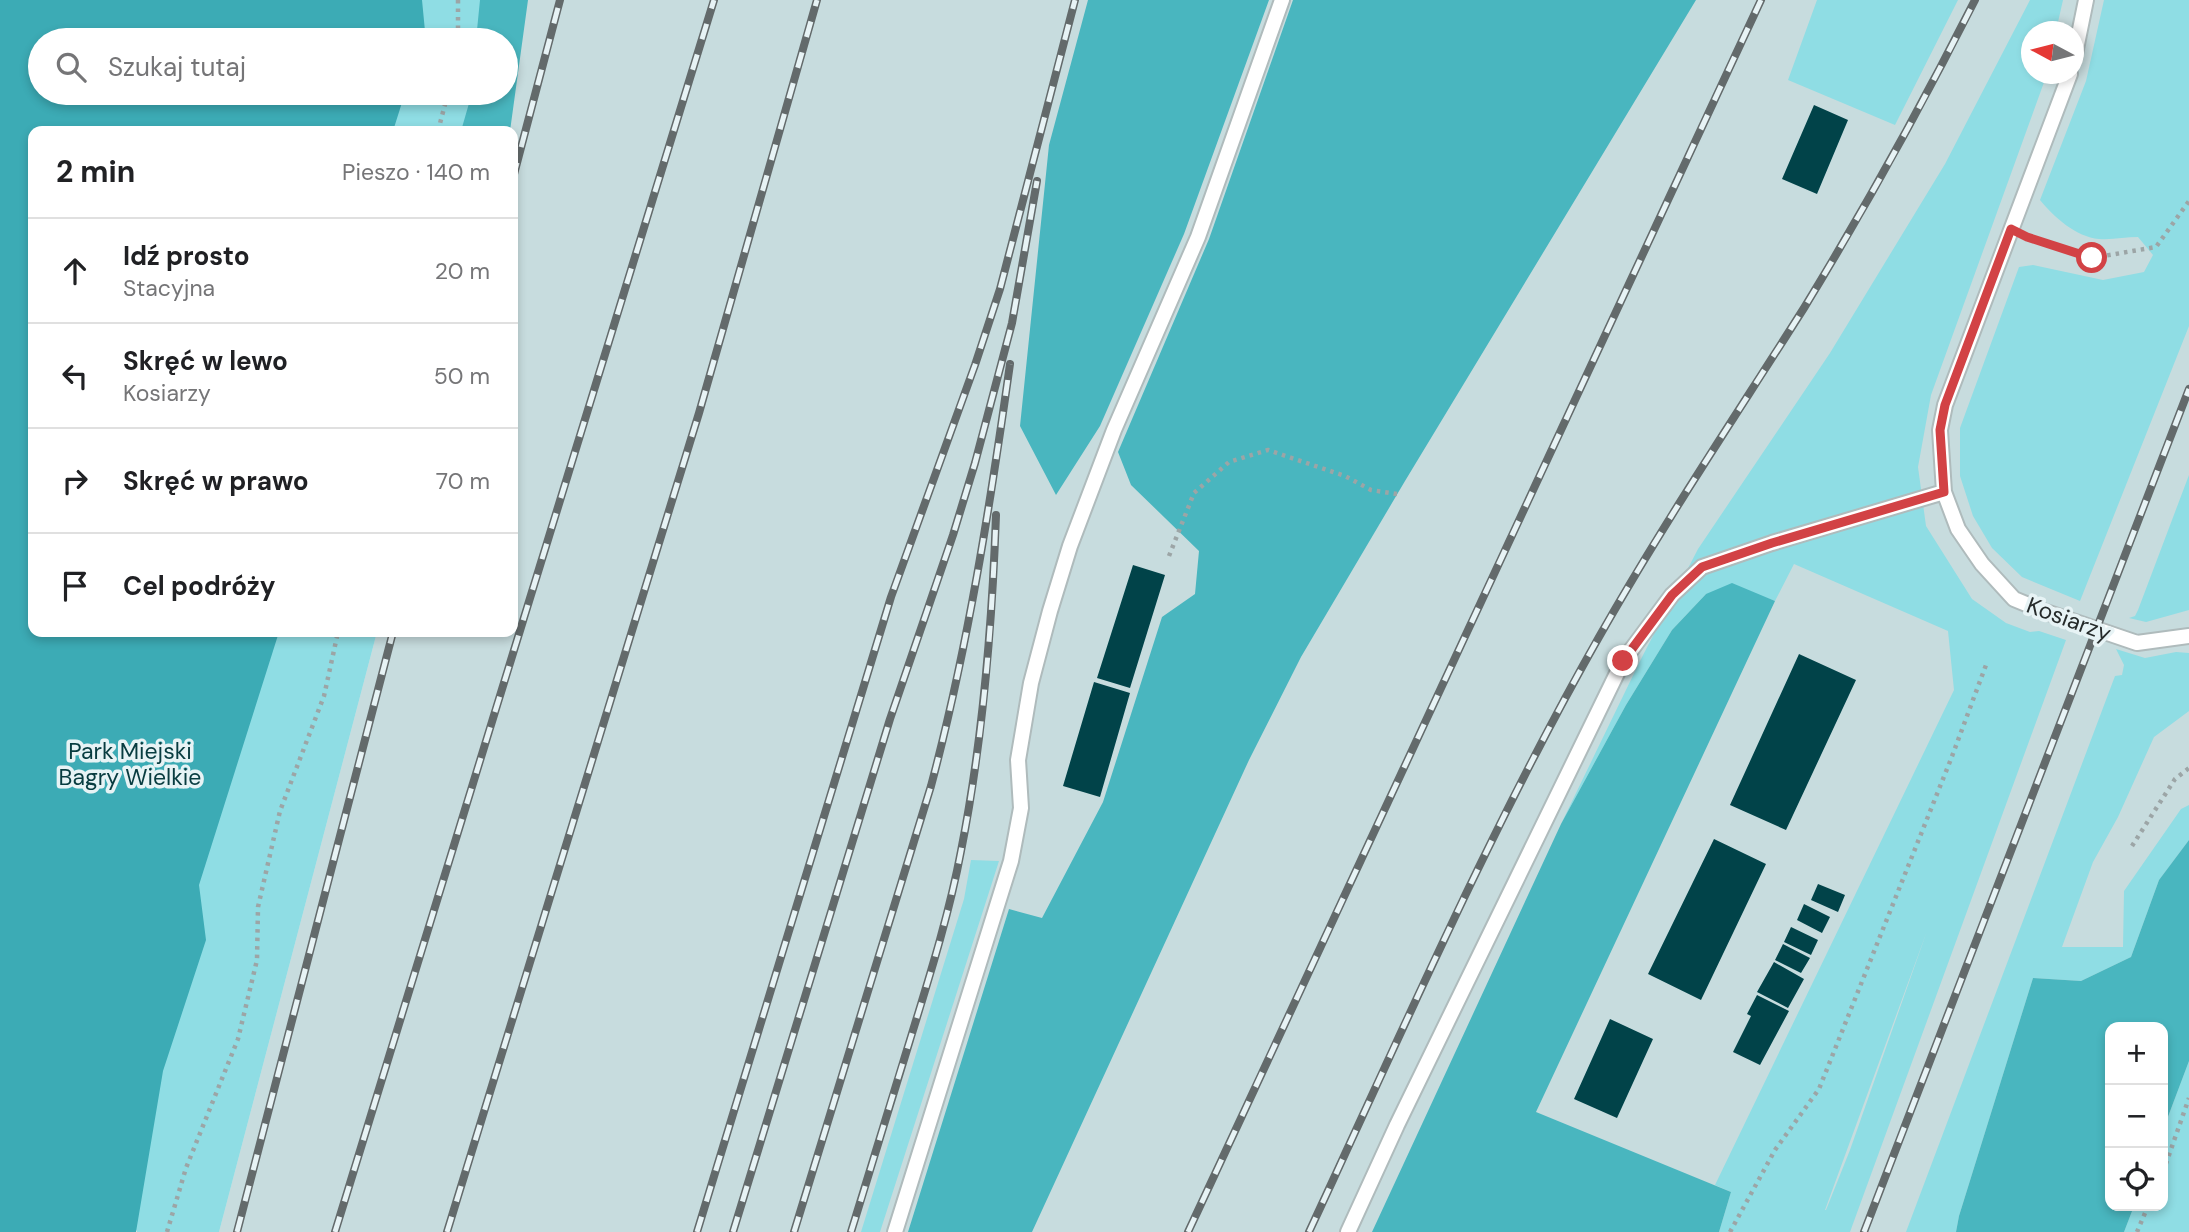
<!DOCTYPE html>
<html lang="pl">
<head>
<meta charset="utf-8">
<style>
	:root { --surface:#fff; --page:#f6f6f6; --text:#202124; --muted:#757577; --line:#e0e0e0 }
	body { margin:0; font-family:"DM Sans",sans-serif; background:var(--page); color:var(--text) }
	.controls { position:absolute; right:21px; bottom:21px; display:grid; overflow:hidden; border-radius:14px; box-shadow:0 4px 10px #0003 }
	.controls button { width:63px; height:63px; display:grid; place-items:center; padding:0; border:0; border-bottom:2px solid var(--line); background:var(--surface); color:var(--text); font:35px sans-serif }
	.compass { position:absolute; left:2021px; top:21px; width:63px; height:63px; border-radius:50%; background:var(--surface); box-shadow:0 4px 10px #0003; rotate:277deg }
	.stop { position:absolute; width:21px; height:21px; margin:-16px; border:5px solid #d24245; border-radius:50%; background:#fff }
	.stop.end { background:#d24245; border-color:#fff; box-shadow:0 2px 7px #0008 }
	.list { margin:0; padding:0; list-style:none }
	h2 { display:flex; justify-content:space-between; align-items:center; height:91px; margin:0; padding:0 28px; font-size:30px }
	h2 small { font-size:23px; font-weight:400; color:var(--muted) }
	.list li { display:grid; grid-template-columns:46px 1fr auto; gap:21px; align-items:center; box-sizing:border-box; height:105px; padding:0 28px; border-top:2px solid var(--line) }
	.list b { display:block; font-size:26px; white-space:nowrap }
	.list p { margin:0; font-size:23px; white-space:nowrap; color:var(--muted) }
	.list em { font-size:23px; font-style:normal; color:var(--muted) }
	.icon { flex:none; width:38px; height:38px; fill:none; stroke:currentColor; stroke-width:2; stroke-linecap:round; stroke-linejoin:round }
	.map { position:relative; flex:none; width:2189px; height:1232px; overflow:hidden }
	.search { position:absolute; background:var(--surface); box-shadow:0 4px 10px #0003; left:28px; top:28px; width:490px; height:77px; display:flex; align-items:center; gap:18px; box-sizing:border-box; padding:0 24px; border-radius:38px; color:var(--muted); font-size:26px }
	.panel { position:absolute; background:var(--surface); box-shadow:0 4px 10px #0003; left:28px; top:126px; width:490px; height:511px; border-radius:14px }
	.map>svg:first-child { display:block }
</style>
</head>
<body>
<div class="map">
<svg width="2189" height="1232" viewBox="0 0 2189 1232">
	<rect width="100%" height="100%" fill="#dae6e7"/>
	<path fill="#c7dcde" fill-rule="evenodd" d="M515,0H2189V1232H219L377,632H513V131H500L510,67ZM2032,32H2074V74H2032ZM2110,1027H2163V1206H2110Z"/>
	<path fill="#8fdde4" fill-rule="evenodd" d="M0,0H523L500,131H33V632H377L219,1232H137V1230L135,1232H0ZM40,40H506V93H40Z
		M1817,0H1958L1895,125L1788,80Z
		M2030,0H2063L2056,31L2032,32V74H2047L1931,395L1918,467L1926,526L1972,599L2006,623L2030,632L2039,631L2066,640L1850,1232H1719L1731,1192L1715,1185L1954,690L1948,631L1794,564L1775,601L1753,593L1706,594L1672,630L1626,705L1561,824L1641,659L1698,549L1830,353L1945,164ZM1927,931L1850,1150L1826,1210H1825Z
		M2104,0H2189V326L2080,601L2022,577L1992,548L1973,516L1960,476V428L2019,267L2033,265L2103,280L2144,272L2153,255L2138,237C2126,237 2112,240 2099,239C2076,237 2054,217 2040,200L2086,81Z
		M2189,475V610L2146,622L2129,618L2135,616L2138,610Z
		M2116,649L2145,658L2176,652L2189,653V711L2154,737L2118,817L2093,862L2062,947H2123L2124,891L2181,809L2189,805V840L2159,880L2131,957L2081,981L2033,978L1959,1216L1956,1232H1906L2115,676L2122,675L2124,665Z
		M971,860L999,861L880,1232H861L964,899Z
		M2189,1061V1232H2124L2134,1206H2163V1130Z"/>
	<path fill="#49b6bf" d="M480,0H528L510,131H461L472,93H506V40H476Z
		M1088,0H1269L1184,234L1100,426L1056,495L1020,426L1049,145Z
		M1293,0H1696L1405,481L1301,657L1249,760L1032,1232H908L1009,909L1042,918L1103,802L1162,617L1195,594L1199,551L1131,485L1118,452L1209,239Z
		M1732,583L1775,601L1536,1112L1731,1192L1719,1232H1372L1561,824L1626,705L1672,630L1706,594Z
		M2189,840V1061L2163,1130V1027H2110V1206H2134L2124,1232H1956L1959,1216L2033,978L2081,981L2131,957L2159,880Z"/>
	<path fill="#3cabb5" d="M0,0H422L425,31L422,40H40V93H405L393,131H33V632H279L199,885L206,940L163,1071L136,1232H0Z"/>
	<path fill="#014349" d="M1814,105L1848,120L1817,194L1782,179Z
		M1133,565L1165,575L1130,688L1097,678Z
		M1799,654L1856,680L1786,830L1730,805Z
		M1094,682L1130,693L1100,797L1063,786Z
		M1714,839L1766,864L1701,1000L1648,974Z
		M1818,884L1845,895L1838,912L1811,900Z
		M1804,904L1830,917L1822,933L1797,920Z
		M1791,927L1818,940L1811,955L1784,942Z
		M1783,944L1810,958L1801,973L1775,960Z
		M1774,962L1804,979L1788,1008L1757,992Z
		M1757,995L1789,1011L1760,1065L1733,1052L1751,1016L1747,1014Z
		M1610,1019L1653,1039L1617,1118L1574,1099Z"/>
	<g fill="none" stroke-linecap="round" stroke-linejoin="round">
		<defs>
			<path id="lane" d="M2074,59L2086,0
				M2070,74L1945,405L1940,430L1944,492L1958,529L1982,564L2014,599L2043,611L2137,643L2189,636
				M895,1232L1011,861L1021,808L1018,760L1031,683L1050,611L1070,546L1114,430L1198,237L1282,0
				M1348,1232L1397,1125L1623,661L1672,595L1702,567L1772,543L1944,492"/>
		</defs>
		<use href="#lane" stroke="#afbbbc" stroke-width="18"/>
		<path stroke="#9ca5a6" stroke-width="4.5" stroke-dasharray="3.5 5" stroke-linecap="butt" d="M458,0V40
			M438,131L448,93
			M2034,239L2092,258L2156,247L2189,201
			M1169,556L1194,493L1229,462L1268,450L1345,476L1371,490L1397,494
			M2132,846L2175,779L2189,768
			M2163,1172L2189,1098
			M167,1232L186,1168L238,1039L257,960L258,907L280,811L324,696L338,632
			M1730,1232L1775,1150L1819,1089L1951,759L1986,665
			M2137,1232L2148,1206"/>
		<use href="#lane" stroke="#fff" stroke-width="14"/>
		<defs>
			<path id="rail" d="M513,178L560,0
				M237,1232L393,632
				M335,1232L714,0
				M447,1232L699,413L817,0
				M697,1232L891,597L975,365L1000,289L1075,0
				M733,1232L890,719L953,535L975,463L1012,323L1037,181
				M794,1232L931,786C968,647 990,506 1010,364
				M851,1232C871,1168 890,1104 910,1040C929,978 949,915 961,851C983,740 992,628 996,515
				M1188,1232L1761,0
				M1309,1232C1402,1032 1490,829 1599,637C1663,524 1735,417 1804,308C1865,208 1922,105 1975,0
				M1864,1232L2189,389"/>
		</defs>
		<use href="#rail" stroke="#636a6b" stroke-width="8"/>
		<use href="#rail" stroke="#e7f3f5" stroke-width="5" stroke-dasharray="16" stroke-linecap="butt"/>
	</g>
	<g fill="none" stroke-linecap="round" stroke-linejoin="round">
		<path stroke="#d24245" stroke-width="9" d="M1623,661L1672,595L1702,567L1772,543L1944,492L1940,430L1945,405L2011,229L2027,237L2092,258"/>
	</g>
	<g text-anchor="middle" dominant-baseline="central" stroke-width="7" stroke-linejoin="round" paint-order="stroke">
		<g font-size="23" fill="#262b2b" stroke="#e7f3f5">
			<text transform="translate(2069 619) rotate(20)">Kosiarzy</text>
		</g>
		<g font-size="23" fill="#083c40" stroke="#e7f3f5">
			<text x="130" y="751">Park Miejski<tspan x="130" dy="26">Bagry Wielkie</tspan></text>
		</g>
	</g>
</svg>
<div class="controls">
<button>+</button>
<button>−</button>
<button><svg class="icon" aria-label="locate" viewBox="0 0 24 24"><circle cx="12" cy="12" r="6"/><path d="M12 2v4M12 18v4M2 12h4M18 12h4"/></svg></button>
</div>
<svg class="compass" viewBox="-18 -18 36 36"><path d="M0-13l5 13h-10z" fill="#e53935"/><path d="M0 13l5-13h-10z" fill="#757577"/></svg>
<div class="stop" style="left:2092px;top:258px"></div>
<div class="stop end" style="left:1623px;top:661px"></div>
<div class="search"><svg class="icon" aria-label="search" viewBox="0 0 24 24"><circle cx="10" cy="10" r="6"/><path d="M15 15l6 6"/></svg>Szukaj tutaj</div>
<section class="panel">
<h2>2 min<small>Pieszo · 140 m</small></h2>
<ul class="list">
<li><svg class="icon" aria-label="ahead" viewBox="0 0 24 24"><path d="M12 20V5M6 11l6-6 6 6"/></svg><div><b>Idź prosto</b><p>Stacyjna</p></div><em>20 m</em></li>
<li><svg class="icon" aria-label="left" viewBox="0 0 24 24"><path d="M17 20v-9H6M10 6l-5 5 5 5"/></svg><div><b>Skręć w lewo</b><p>Kosiarzy</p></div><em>50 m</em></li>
<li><svg class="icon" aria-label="right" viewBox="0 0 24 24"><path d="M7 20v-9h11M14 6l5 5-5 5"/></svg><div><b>Skręć w prawo</b></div><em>70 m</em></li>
<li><svg class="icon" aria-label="arrive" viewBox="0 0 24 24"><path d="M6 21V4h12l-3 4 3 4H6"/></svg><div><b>Cel podróży</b></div></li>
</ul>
</section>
</div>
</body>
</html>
